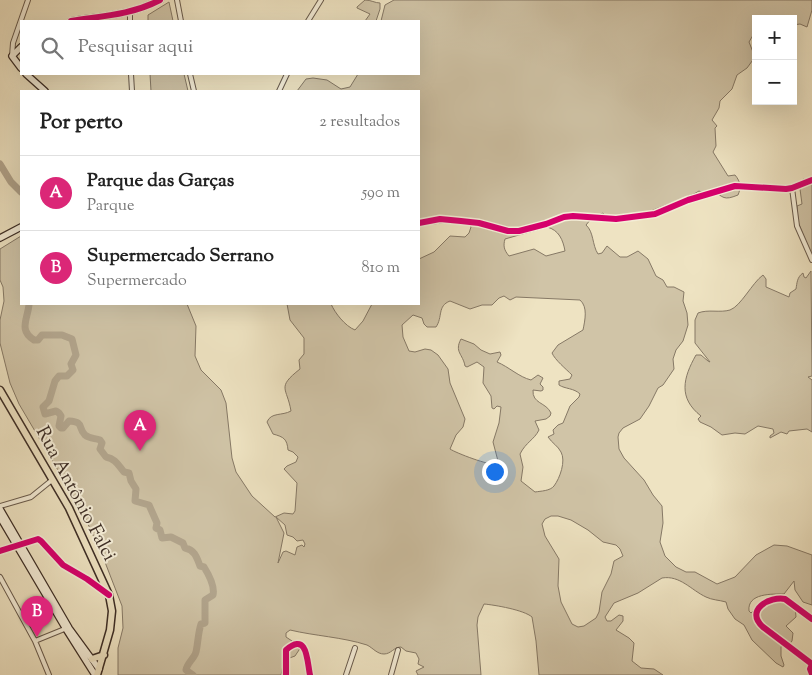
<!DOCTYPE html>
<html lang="pt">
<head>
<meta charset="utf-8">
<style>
	:root { --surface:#fff; --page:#f6f6f6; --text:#222; --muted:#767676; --line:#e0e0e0; --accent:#db2777 }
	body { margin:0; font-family:"Sorts Mill Goudy",serif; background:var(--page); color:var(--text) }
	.controls { position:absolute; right:15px; top:15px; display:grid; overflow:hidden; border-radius:0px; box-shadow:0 5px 20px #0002 }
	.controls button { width:45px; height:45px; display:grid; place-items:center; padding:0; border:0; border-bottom:1px solid var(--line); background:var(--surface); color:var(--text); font:25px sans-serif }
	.you { position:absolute; left:494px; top:471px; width:18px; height:18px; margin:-12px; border:4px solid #fff; border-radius:50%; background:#1a73e8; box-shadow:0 0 0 8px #1a73e833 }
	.badge { display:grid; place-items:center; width:32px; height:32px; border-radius:50%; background:var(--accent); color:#fff; font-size:16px; font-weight:700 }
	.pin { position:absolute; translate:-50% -41px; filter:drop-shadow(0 1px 2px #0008) }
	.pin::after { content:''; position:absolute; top:26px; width:18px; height:15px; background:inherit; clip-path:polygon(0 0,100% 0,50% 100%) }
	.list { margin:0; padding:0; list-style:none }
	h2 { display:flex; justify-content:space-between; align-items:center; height:65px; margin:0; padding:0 20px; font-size:21px }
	h2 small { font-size:16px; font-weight:400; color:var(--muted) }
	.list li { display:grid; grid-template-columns:32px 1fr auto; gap:15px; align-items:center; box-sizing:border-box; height:75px; padding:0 20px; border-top:1px solid var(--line) }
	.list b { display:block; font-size:19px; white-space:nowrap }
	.list p { margin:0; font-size:16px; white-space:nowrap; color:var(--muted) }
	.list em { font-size:16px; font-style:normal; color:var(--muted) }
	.icon { flex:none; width:28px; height:28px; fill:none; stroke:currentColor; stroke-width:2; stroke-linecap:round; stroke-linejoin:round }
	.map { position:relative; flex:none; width:812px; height:675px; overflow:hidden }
	.search { position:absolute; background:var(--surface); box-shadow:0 5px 20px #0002; left:20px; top:20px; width:400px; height:55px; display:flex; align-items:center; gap:12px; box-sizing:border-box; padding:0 18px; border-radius:0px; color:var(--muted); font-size:19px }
	.panel { position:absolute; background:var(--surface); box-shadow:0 5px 20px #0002; left:20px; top:90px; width:400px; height:215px; border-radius:0px }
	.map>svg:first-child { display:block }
</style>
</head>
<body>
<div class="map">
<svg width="812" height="675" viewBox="0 0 812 675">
	<rect width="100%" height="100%" fill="#eee3c2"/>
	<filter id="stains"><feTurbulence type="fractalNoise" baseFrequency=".004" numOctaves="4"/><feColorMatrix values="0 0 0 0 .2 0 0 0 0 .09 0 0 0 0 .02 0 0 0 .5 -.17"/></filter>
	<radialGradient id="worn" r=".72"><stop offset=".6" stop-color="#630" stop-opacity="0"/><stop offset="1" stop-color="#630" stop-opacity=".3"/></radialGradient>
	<path fill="#d0c4a7" stroke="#867966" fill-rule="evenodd" d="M365,0C371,0 375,3 380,3V9L376,21H365L370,14L357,8V7Z
		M394,0H812V10L807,27L800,24L793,25V19H756V30L749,42L755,57L747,68L737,75L732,89L720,101L719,108L712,120L717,126L715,128L716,146L713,152L728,176L735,175C741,182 741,188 738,195C723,201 724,197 713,191L709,196L702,198L703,193L699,191L694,194L643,214L607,221L605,215L603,213L591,219L586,225C594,232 592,245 598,254L602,253L607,246L620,257H627L638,251L648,259L656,276L663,280L667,287H674L684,292L683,301L687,313L688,325L683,341L676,350L673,359L674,369L663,385L658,388L649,406L640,419L623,428L619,433L618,437L619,449L624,458L644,480L653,495L662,506L663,523L660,542L665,556L676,567L686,572H695L717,584L735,577L756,555L774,545L787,546L812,555V605L803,602L795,590L794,581L784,594C772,594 747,593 749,611L751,613C765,598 777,598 795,605L796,617L786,626L793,633L792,641L786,648L783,644L781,647V656L784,665L783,667L776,663L752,640L744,625L735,619L728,609L726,602C719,600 712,600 706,597C691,590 680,575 662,578L638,593L614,603L605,617L607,621H611L619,615L623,616V621L616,630L629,638L634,643L632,661L641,668L654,669L663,675H539L536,641L532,617C524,610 495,605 484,604L478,617L477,625L481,675H418L416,671L424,667L418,664L419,659L416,653L406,651L401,647C394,647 391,654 384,654C377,654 373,648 367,645C342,637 315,636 290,630L286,633V637L301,647L295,656L284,660L281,675H118V648L123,628L122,606L103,557L82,511L19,404L10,383L0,343V320L4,301L3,287L0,280V249L21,236V304H187L196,326L195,356L201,370L221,390L226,403L232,458L236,472L252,496L275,517L284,513L293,514L295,511L297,483L284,469L287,466L296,462L298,457L293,452L288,450C287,439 284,437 273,434L267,422C271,412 282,416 291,411C287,387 276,388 300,369L299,360L304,354V338L290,320L287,304H331C335,313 345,326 355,330L363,321L372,304H419V259L434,252L450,236L465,237L469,233L471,227L470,225L455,221L434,224L419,223V91H297L306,79L313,78L327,80L341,89L350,87L358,74H419V21H381L385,5ZM547,227C559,230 563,240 565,251L546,256L534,249L509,256C504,250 503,246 505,239ZM504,296L510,300L516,297L580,300C588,307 585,320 583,330L558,345L552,353C555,360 566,369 572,375L570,379L559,381V385C565,389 574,388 580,394L579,397L570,406L563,423L558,425L553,430L554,434L548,437C552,443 558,446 561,452C566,461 560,478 554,486C550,491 541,491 535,492L521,481L523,467L520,454C526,442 534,440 539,430L535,421L546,419L550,416L551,413C546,402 532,404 533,390L541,391L543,390V387L540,384L543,378L538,375L531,380C519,377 509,367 497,362L501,355L500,352L490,354L481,350L474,344L461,339C454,352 463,354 465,366L467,367L477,362L484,367L483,383L491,396L492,408L494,409L497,406L501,407L499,423L493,442L498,461L496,464C490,466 456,453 450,449L456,435L463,427L465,419L450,383L448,369L438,355L431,350L425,349L415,352L409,351L403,337L402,325L413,315L422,318L424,324L427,327H436C443,317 437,306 450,301L470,309L482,305H492L499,298ZM551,516H558L571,520L588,530L603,542L616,545L620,549L623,556L614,561L611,574L602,592L599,612L596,618L584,626L578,627L572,624L561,602L558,586L559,559L545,536L542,524L545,519ZM276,517L285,525L287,535L293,537L297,541L303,540L305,544L304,547L302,545L297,547L295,555L286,551L283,552L278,563L284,533Z
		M169,2L173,21H148V15Z
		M150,74H184L188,91H151Z
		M803,179L812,181V257L798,222L797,206L802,204L800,189Z
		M811,271L812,376L808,377L812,380V432L807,429L789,431L787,434L781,432L770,438V436L774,433L773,429L758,426L745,434L735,433L722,435L711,427L700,422L698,419L701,416C678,398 683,378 696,355H701L708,361L710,362L695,343V320L698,313C708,309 720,313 730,310C741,306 752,283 763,275L766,279V287L789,297L790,293L796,289C797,283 797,277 803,273L804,277L806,278Z"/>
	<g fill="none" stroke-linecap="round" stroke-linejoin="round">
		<path stroke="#b2a58d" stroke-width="7" d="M0,164L11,182L21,192
			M29,304C28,319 18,330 34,340H38L42,335H62L72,339L76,355L71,364L73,370L67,376H59L55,381L49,401L43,407L45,414L56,411L59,413L61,416L59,426L61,428H63L69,421C85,422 77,427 85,435C90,439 95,438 100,440L102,443L100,449L106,457C116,459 118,465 124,472L129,473L131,481L136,489L135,501L149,505L157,523L156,528L160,530L162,538L171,537L183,543L185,548C195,550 197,558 200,566L204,567C209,575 215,586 213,595L205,600V623L201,624C198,633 198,643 196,652C194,659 187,663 186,670L193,675"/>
		<defs>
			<path id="street" d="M177,0L181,21
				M130,13V21
				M308,21L321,0
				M12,56L13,43L28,0
				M131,74L132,91
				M190,74L194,91
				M279,91L287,74
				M792,188L797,226L812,260
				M419,223L440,219L461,221L479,223L508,231H519L546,224L564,217L573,216L616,219L655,214L688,200L735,186L786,189L792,188L812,180
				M0,506L31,497L52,480
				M0,551L38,539L41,541L63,565L87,579L106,593
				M0,577L35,641L49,675
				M812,619L785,599C770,596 744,610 763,627L812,664L810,669L812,674
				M35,641L67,628
				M286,675V650C308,631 307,662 310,675
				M346,675L355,648
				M391,675L398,650"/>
			<path id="secondary" d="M71,21C103,16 131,15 160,0
				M21,47L12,56L21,68
				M26,74L45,91
				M0,238L21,227
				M0,509L69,628L99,669
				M0,517L66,629L95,675"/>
			<path id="primary" d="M0,390L69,508L109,595L112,611L110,630L97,675
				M92,659L104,655"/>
		</defs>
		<use href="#street" stroke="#695b4d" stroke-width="6"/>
		<use href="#secondary" stroke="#3d2e26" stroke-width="8"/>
		<use href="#primary" stroke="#3d2e26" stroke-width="9"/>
		<use href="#street" stroke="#f4edd7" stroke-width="4"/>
		<use href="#secondary" stroke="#f4edd7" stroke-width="5.5"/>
		<use href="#primary" stroke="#eee3c2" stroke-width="6"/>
		<defs>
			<path id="cycleway" d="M71,21C103,16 131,15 160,0
				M419,223L440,219L461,221L479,223L508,231H519L546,224L564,217L573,216L616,219L655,214L688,200L735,186L786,189L792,188L812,180
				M0,551L38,539L41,541L63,565L87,579L109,595
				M812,619L785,599C770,596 744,610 763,627L812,664L810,669L812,674
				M286,675V650C308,631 307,662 310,675"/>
		</defs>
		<use href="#cycleway" stroke="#f4edd7" stroke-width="9"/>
		<use href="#cycleway" stroke="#d6006c" stroke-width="6"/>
	</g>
	<g text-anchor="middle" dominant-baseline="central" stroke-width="4" stroke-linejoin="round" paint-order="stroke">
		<g font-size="19" fill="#3d2e26" stroke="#f4edd7">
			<text transform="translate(75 494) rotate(62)">Rua Antônio Falci</text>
		</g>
	</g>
	<rect width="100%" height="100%" filter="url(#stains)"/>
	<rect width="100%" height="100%" fill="url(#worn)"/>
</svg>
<div class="controls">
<button>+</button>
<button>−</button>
</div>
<div class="you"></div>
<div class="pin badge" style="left:140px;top:451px">A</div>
<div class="pin badge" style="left:37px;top:637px">B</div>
<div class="search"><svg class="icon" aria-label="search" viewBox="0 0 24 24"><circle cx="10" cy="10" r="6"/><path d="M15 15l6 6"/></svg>Pesquisar aqui</div>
<section class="panel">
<h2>Por perto<small>2 resultados</small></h2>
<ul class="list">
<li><span class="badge">A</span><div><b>Parque das Garças</b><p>Parque</p></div><em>590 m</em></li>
<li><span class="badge">B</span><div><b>Supermercado Serrano</b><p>Supermercado</p></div><em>810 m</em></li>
</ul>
</section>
</div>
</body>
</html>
